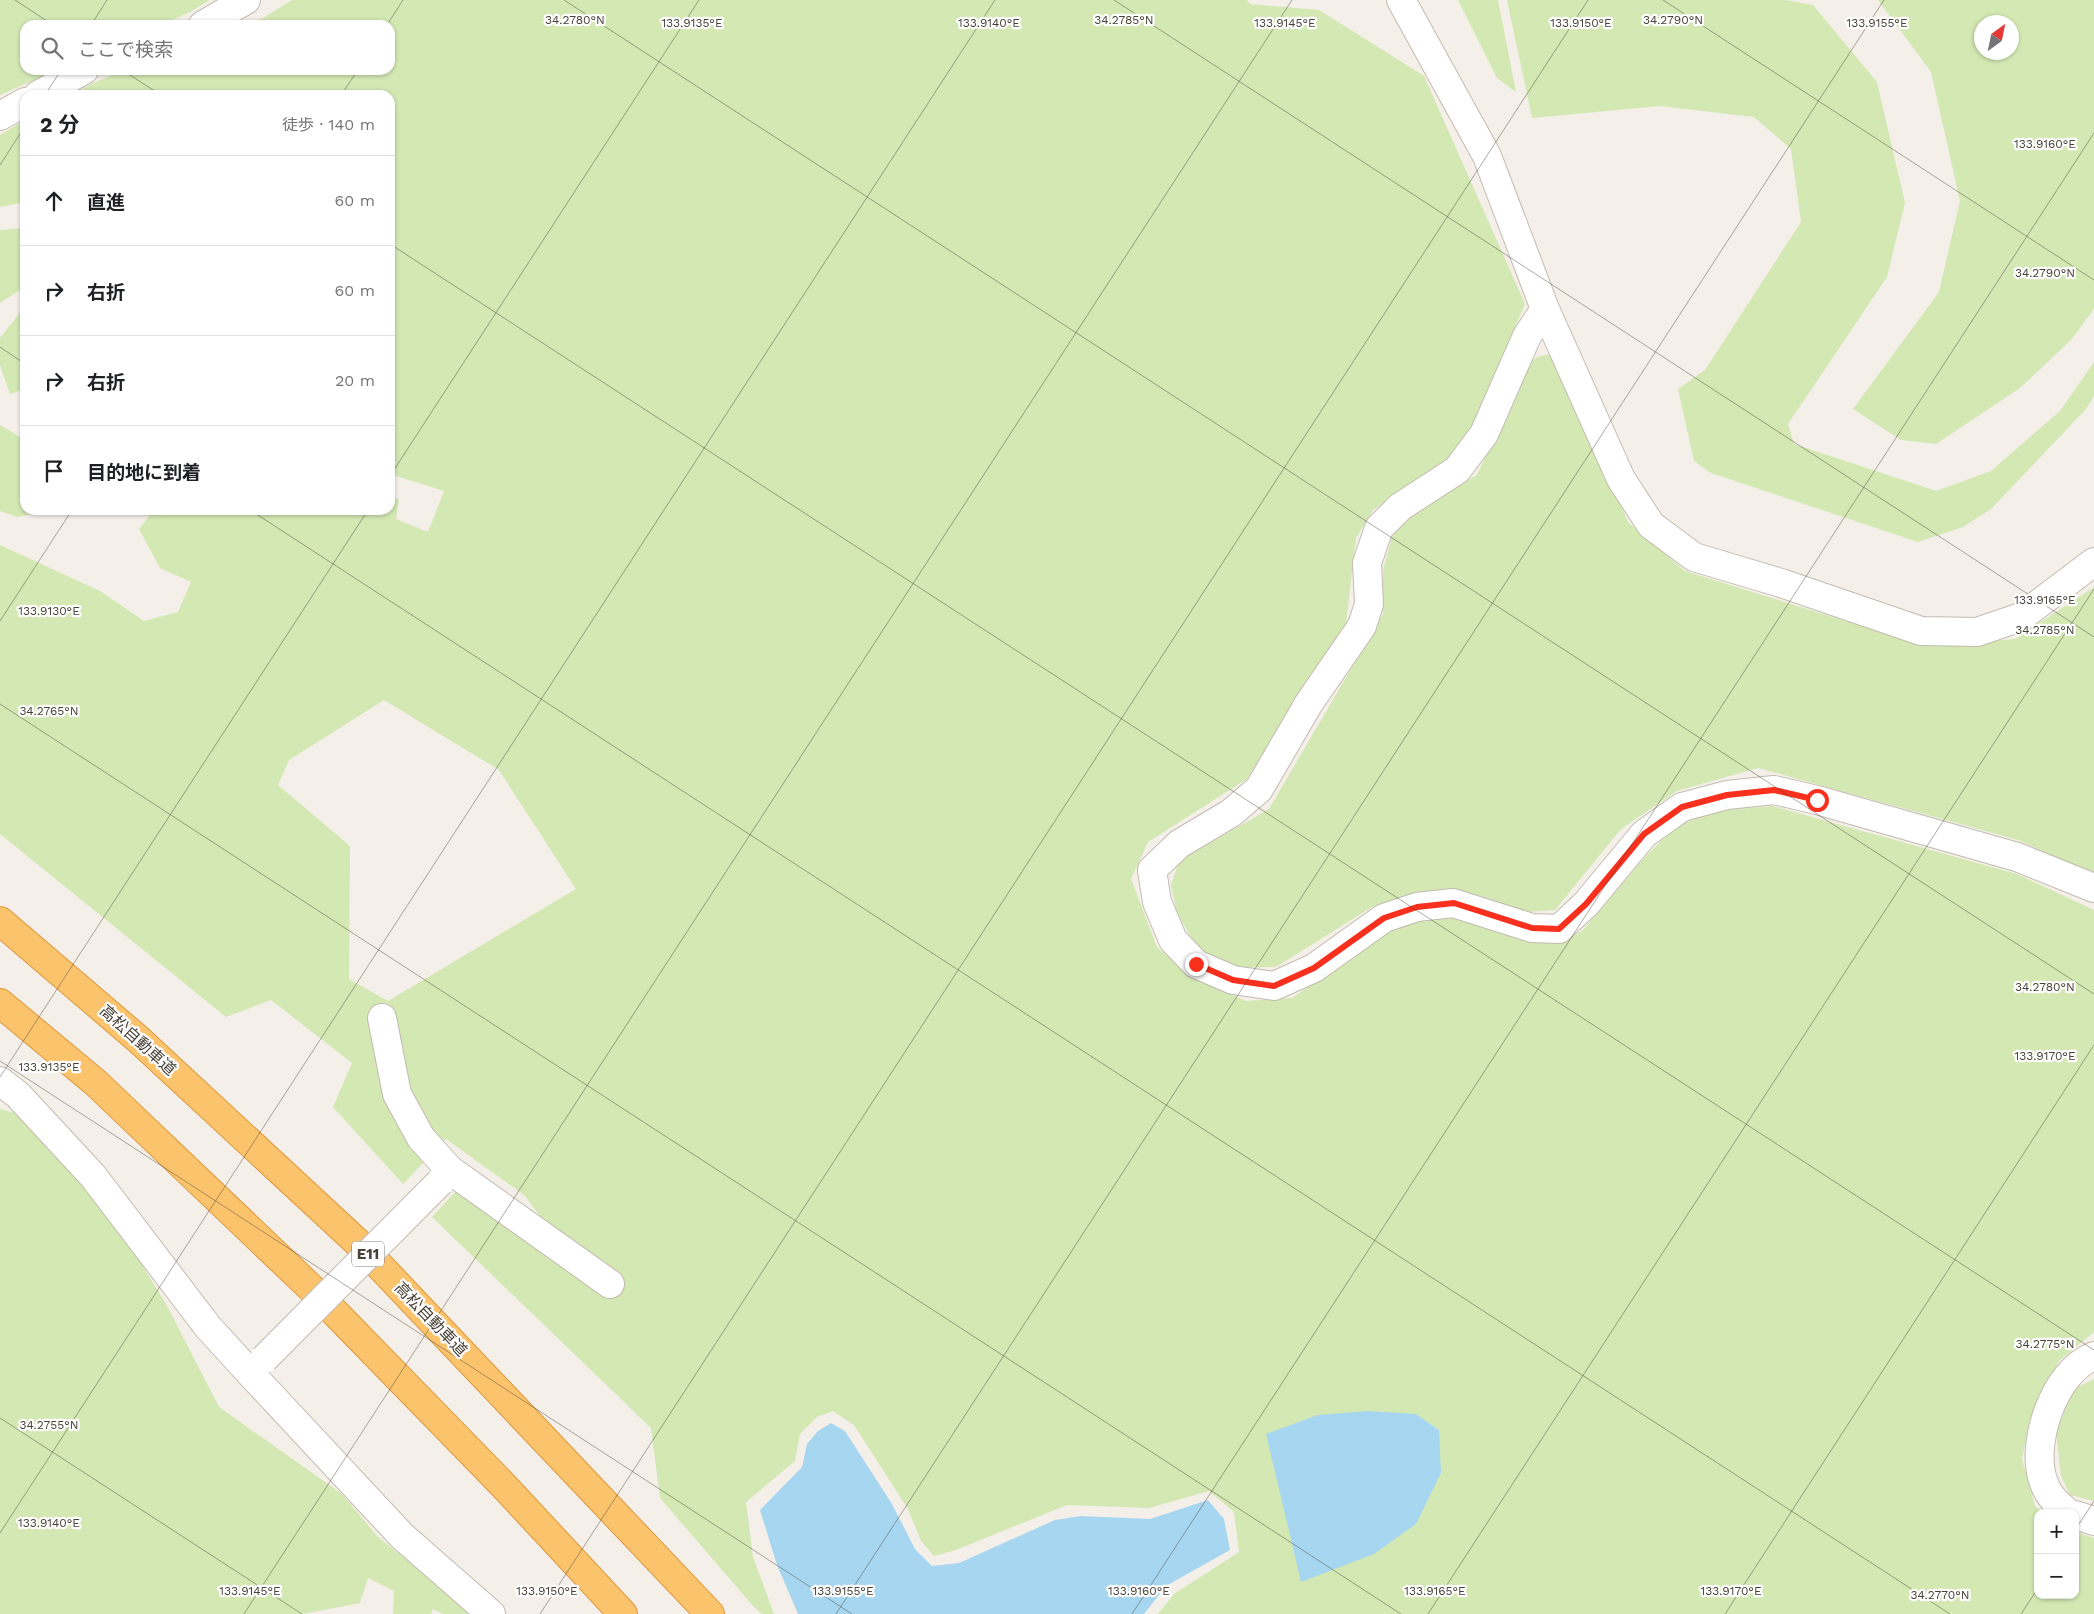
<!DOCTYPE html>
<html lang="ja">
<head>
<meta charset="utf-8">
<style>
	:root { --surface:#fff; --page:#f2f2f2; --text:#202124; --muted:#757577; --line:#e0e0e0 }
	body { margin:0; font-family:"Work Sans","Noto Sans JP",sans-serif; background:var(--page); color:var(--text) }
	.controls { position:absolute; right:15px; bottom:15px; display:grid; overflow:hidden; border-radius:10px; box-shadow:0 1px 4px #0004 }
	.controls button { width:45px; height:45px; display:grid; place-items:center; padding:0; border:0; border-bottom:1px solid var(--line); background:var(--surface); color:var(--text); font:25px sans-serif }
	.compass { position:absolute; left:1974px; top:15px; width:45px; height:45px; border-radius:50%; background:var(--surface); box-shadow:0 1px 4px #0004; rotate:33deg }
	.stop { position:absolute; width:15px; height:15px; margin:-11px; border:4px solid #f8301d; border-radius:50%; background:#fff }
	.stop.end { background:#f8301d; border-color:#fff; box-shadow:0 1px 5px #0008 }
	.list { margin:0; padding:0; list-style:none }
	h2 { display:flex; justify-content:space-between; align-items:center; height:65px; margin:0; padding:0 20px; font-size:21px }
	h2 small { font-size:16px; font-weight:400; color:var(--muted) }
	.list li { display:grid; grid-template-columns:32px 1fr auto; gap:15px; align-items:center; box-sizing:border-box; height:90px; padding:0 20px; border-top:1px solid var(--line) }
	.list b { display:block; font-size:19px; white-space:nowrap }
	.list em { font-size:16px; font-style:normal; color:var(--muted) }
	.icon { flex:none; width:28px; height:28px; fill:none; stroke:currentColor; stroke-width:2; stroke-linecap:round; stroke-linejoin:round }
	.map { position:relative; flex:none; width:2094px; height:1614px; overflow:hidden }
	.search { position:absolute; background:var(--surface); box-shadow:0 1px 4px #0004; left:20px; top:20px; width:375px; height:55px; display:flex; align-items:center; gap:12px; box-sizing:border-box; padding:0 18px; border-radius:15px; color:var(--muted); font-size:19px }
	.panel { position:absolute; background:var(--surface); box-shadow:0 1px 4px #0004; left:20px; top:90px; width:375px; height:425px; border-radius:15px }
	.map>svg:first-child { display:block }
</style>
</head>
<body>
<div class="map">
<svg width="2094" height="1614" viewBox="0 0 2094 1614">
	<rect width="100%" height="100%" fill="#f4f0e9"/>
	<path fill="#d3e8b3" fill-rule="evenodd" d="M0,0H210L190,12L161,25H25V70H57L0,95Z
		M292,0H1247L1250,4L1319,10L1424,76L1525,304L1473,426L1451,459L1373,510L1356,538L1346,624L1247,779L1148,842L1131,879L1157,947L1190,976L1246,1001L1292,998L1389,932L1417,921L1454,918L1526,941L1562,942L1582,931L1644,858L1676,826L1716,811L1773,806L2017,874L2094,910V1332L2059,1361L2030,1419L2022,1459L2035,1506L2044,1513H2038V1595H2075V1532L2094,1538V1614H1158L1174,1594L1239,1552L1234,1512L1209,1491L1149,1508L1067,1505L956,1550L934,1556L921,1541L908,1509L854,1425L833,1411L817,1417L800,1434L795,1461L746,1502L753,1557L774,1614H762L754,1607L660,1498L651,1428L432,1217L457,1190L525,1238L540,1216L524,1195L446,1139L403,1184L333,1107L352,1063L271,1000L226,1017L0,834V545L100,591L144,621L178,612L191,582L160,568L139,529L154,510H390V494L399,500L396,519L428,532L444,491L390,474V95H71L93,83L126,70H390V25H243L263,18ZM384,700L499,770L576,889L388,1001L349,979L350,846L278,785L289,760Z
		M1458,0H1498L1516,92L1497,78Z
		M1507,0H1786L1813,5L1877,82L1905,203L1887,277L1788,424L1794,444L1936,491L1991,471L2060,411L2094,362V396L2086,409L1991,509L1963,527L1918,542L1711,473L1694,461L1678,389L1705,370L1801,222L1791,149L1754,117L1660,106L1532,118Z
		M1878,0H2094V309L2071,340L2020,388L1936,444L1901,440L1853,409L1939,292L1960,201L1931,72ZM1982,22H2012V52H1982Z
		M25,120V202L0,207V135Z
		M25,228V287L0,303V230Z
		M25,306V389L10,394L0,365V338Z
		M1552,354L1568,378L1628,522L1685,571L1926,646L2015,639L2094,587V874L2018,840L1758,768L1677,791L1621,829L1555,910L1528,912L1482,896L1431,890L1372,907L1276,967L1232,968L1198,949L1177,913L1171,885L1179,861L1269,809L1383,614V570L1393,534L1423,505L1477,475L1526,366L1537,357Z
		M0,425L25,440V510H50L18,517L0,511Z
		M0,1109L23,1115L110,1214L165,1302L219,1407L342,1494L377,1536L474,1614H443L433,1609L431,1614H393L394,1591L368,1578L360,1603L303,1614H0Z
		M2094,1379V1501L2070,1495L2061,1476L2056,1431L2074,1389Z"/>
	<path fill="#a7d7f0" d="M1368,1411L1416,1414L1439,1430L1441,1473L1416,1524L1374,1554L1301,1582L1266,1434L1318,1415Z
		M831,1423L845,1431L892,1504L915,1549L932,1566L959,1563L1055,1520L1081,1516L1150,1519L1208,1500L1224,1519L1230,1550L1166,1586L1144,1614H798L777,1565L760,1510L802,1467L807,1444L818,1431Z"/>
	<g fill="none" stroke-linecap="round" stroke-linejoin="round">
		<defs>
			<path id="street" d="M1401,0L1487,156L1545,309L1621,479L1651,525L1694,557L1781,583L1921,631L1977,632L2021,617L2094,562
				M203,25L246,0
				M38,95L84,70
				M0,116L25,102
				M1545,309L1527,336L1484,434L1457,470L1400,507L1379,528L1367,563L1369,604L1362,626L1309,703L1259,789L1231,813L1179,844L1152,870L1157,902L1173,940L1196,964L1233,980L1274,986L1314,968L1384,918L1417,907L1453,903L1532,928L1559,929L1586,904L1644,834L1682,807L1727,795L1774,790L1817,800L2017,857L2094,888
				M382,1018L397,1094L421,1138L450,1170L610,1284
				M0,1081L18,1095L93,1176L208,1327L250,1373L402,1536L491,1614
				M2068,1513C2058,1504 2048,1496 2044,1483C2029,1445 2054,1371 2094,1356
				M2075,1515L2094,1521"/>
			<path id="highway" d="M0,921L138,1039L357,1242L710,1614
				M0,1003L96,1083L312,1289L503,1485L623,1614"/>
		</defs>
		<use href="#street" stroke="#c3baaf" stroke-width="30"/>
		<use href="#highway" stroke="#dc973b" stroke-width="30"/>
		<use href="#street" stroke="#fff" stroke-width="28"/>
		<use href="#highway" stroke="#fcc36d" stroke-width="28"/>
		<defs>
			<path id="street-bridge" d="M264,1359L440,1182"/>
		</defs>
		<use href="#street-bridge" stroke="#c3baaf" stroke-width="30" stroke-linecap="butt"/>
		<use href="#street-bridge" stroke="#fff" stroke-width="28"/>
	</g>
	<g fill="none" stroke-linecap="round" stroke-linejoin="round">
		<path stroke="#f8301d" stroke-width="6" d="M1196,964L1233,980L1274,986L1314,968L1384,918L1417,907L1454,903L1532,928L1559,929L1586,904L1644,834L1682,807L1727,795L1774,790L1817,800"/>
	</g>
	<path fill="none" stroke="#484137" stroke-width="1" stroke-opacity="0.45" d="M15,0L53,25M564,0L2094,994M1114,0L2094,637M1663,0L2094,280M91,25L107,0M387,25L403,0M122,70L161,95M45,95L61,70M341,95L358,70M0,165L25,126M390,244L2094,1350M0,347L25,364M390,476L699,0M250,510L1950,1614M0,621L72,510M0,704L1401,1614M0,1061L852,1614M0,1077L368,510M0,1418L302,1614M2075,1530L2094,1501M0,1533L995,0M244,1614L1292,0M540,1614L1588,0M836,1614L1884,0M1132,1614L2094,133M1428,1614L2094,589M1725,1614L2094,1045M2021,1614L2038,1588"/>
	<g text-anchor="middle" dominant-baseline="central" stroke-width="4.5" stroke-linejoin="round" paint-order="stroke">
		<rect fill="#fff" stroke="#7f7a73" stroke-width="1" x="352" y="1241.5" width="32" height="25" rx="4"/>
		<g font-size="15" font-weight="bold" fill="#484137">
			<text x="368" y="1254">E11</text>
		</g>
		<g font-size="16" fill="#484137" stroke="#fff">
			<text transform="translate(138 1040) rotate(42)">高松自動車道</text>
			<text transform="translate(431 1319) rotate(46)">高松自動車道</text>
		</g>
	</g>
	<g font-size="12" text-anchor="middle" fill="#484137" stroke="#fff" stroke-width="4.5" stroke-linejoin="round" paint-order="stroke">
		<text x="575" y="24">34.2780°N</text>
		<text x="1124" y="24">34.2785°N</text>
		<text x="1673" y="24">34.2790°N</text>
		<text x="692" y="27">133.9135°E</text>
		<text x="989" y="27">133.9140°E</text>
		<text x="1285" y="27">133.9145°E</text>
		<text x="1581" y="27">133.9150°E</text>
		<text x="1877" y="27">133.9155°E</text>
		<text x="2045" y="148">133.9160°E</text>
		<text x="2045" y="277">34.2790°N</text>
		<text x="2045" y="604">133.9165°E</text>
		<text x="49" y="615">133.9130°E</text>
		<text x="2045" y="634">34.2785°N</text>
		<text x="49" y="715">34.2765°N</text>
		<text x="2045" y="991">34.2780°N</text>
		<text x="2045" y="1060">133.9170°E</text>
		<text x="49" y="1071">133.9135°E</text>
		<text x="2045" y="1348">34.2775°N</text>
		<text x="49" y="1429">34.2755°N</text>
		<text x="49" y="1527">133.9140°E</text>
		<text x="250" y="1595">133.9145°E</text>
		<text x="547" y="1595">133.9150°E</text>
		<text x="843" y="1595">133.9155°E</text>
		<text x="1139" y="1595">133.9160°E</text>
		<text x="1435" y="1595">133.9165°E</text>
		<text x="1731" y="1595">133.9170°E</text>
		<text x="1940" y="1599">34.2770°N</text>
	</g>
</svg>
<div class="controls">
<button>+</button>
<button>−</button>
</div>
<svg class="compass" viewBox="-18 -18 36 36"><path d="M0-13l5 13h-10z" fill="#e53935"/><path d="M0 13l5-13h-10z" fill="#757577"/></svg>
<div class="stop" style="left:1817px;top:800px"></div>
<div class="stop end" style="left:1196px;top:964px"></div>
<div class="search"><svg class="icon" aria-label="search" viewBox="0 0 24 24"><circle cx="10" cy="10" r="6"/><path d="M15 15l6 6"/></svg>ここで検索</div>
<section class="panel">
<h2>2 分<small>徒歩 · 140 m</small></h2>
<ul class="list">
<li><svg class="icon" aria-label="ahead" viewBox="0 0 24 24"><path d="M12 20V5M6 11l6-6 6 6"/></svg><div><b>直進</b></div><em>60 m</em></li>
<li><svg class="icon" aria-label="right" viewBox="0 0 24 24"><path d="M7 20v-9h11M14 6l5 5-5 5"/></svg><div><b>右折</b></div><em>60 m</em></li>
<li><svg class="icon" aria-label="right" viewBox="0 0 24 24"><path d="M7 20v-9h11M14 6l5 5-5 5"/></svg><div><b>右折</b></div><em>20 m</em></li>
<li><svg class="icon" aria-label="arrive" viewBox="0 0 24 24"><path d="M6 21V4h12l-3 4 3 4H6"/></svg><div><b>目的地に到着</b></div></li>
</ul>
</section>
</div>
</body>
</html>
